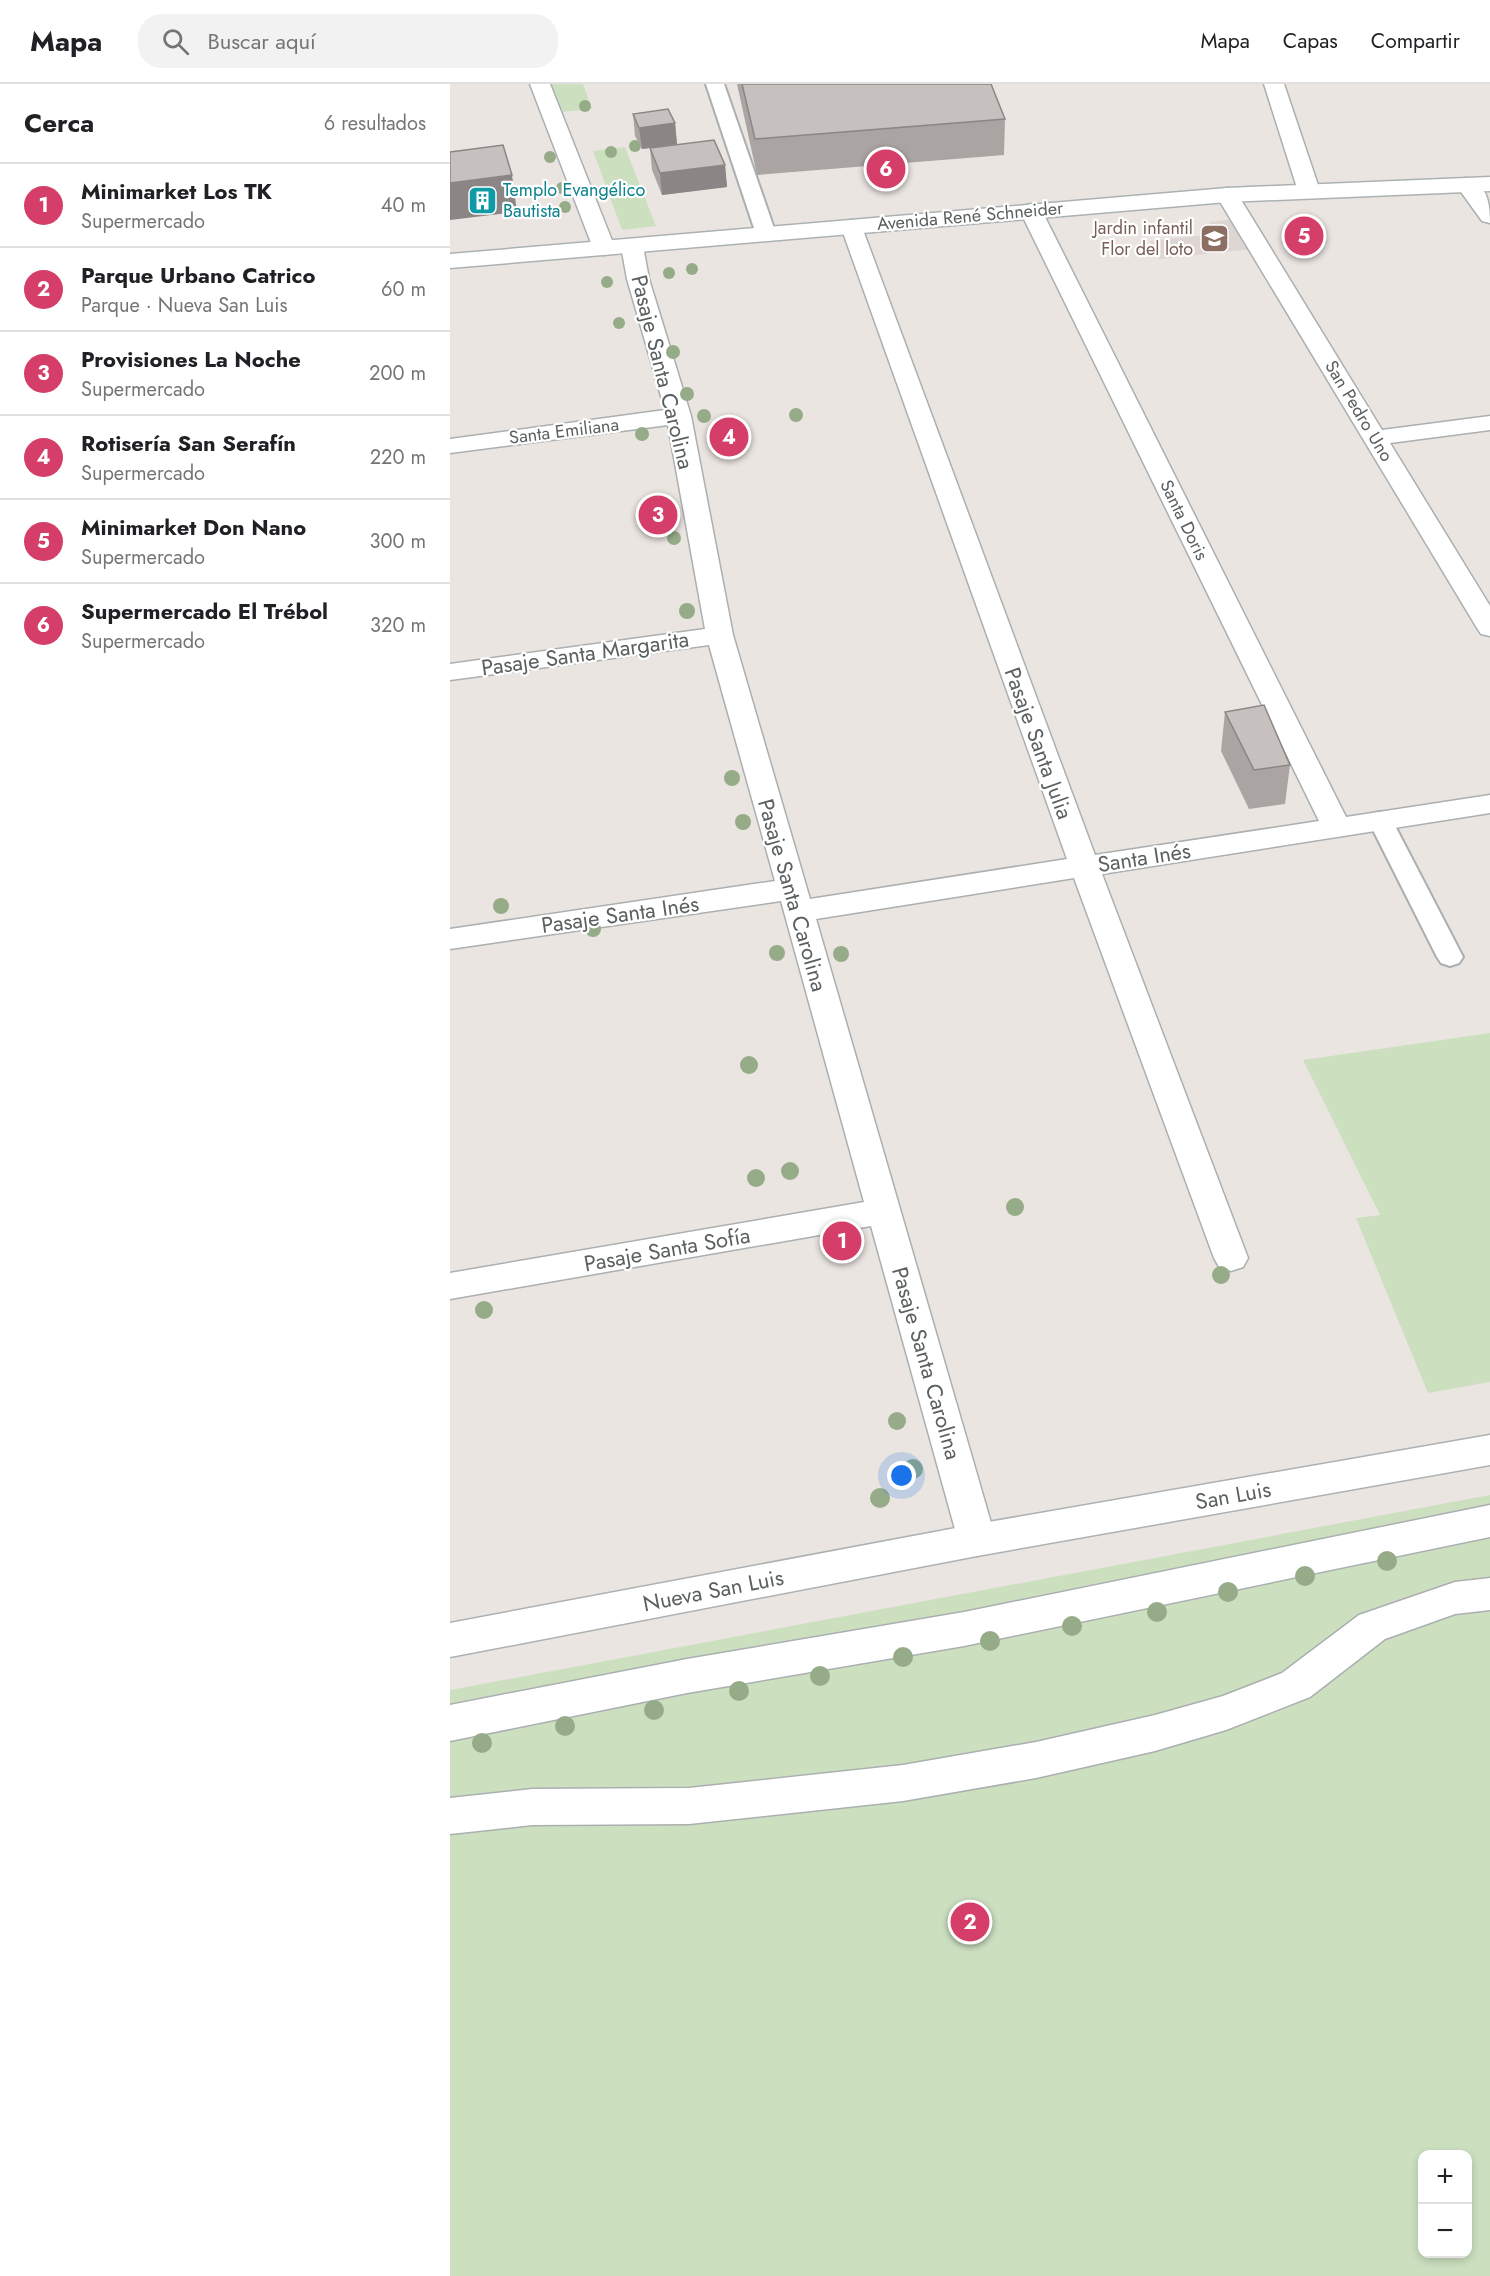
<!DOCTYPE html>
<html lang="es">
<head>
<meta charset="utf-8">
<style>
	:root { --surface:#fff; --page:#f2f2f2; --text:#202124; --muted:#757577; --line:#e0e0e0; --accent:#d43e69 }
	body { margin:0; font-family:Jost,sans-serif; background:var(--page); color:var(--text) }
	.controls { position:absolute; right:18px; bottom:18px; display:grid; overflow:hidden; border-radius:12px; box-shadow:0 3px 9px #0003 }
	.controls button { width:54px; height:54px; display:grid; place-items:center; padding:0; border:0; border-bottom:2px solid var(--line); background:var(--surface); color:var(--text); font:30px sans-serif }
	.you { position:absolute; left:452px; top:1392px; width:21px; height:21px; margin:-15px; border:4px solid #fff; border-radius:50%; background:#1a73e8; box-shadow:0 0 0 9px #1a73e833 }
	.badge { display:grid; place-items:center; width:39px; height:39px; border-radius:50%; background:var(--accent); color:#fff; font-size:20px; font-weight:700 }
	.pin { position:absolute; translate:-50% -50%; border:3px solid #fff; box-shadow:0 2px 6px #0006 }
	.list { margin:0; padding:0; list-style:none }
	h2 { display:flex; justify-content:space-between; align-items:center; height:78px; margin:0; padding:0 24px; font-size:26px }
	h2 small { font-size:20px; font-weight:400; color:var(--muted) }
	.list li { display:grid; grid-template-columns:39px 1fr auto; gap:18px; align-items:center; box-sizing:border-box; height:84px; padding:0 24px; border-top:2px solid var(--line) }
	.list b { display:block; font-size:22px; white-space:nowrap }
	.list p { margin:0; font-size:20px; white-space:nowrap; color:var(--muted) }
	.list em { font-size:20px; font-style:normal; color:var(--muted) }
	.icon { flex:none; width:33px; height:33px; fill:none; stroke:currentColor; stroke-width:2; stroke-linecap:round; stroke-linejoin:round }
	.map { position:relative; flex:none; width:1040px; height:2192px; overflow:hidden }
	header { display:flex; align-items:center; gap:36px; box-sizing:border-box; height:84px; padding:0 30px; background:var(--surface); border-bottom:2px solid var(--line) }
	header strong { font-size:28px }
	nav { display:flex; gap:33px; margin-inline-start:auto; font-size:21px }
	.search { width:420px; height:54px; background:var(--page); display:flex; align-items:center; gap:15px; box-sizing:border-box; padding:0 21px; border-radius:24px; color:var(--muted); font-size:22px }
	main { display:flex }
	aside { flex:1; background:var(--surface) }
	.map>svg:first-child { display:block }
</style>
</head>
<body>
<header>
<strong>Mapa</strong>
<div class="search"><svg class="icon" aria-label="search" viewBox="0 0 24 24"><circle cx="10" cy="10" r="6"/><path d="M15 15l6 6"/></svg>Buscar aquí</div>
<nav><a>Mapa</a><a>Capas</a><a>Compartir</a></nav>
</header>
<main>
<aside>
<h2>Cerca<small>6 resultados</small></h2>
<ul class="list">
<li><span class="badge">1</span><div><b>Minimarket Los TK</b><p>Supermercado</p></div><em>40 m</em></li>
<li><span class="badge">2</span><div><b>Parque Urbano Catrico</b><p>Parque · Nueva San Luis</p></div><em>60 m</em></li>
<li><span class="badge">3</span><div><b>Provisiones La Noche</b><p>Supermercado</p></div><em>200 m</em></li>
<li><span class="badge">4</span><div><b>Rotisería San Serafín</b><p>Supermercado</p></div><em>220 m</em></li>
<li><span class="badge">5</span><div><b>Minimarket Don Nano</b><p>Supermercado</p></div><em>300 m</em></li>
<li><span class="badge">6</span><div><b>Supermercado El Trébol</b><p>Supermercado</p></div><em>320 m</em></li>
</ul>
</aside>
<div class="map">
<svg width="1040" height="2192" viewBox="0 0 1040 2192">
	<rect width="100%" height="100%" fill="#ebe5e1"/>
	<path fill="#ddd6d3" d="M786,135L803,165L709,175L700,157L765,150L759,138Z"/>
	<path fill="#cce0c0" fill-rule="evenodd" d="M101,0H133L142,25L112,28Z
		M175,63L206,142L172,146L143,67Z
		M1040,949V1298L978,1309L906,1134L930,1131L853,976Z
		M1040,1411V2192H0V1606ZM972,2070H1018V2170H972Z"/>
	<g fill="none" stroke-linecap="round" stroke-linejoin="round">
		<defs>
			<path id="lane" d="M256,0H274L326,150L323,154H309L306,150Z
				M930,728L939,730L942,736L1013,873L1009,879L1000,882L991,879L987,873L918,736L921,730Z"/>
			<path id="street" d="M80,0H100L165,164L162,169L154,171L146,169L143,164Z
				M814,0H834L870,107L867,112L859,114L851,112L848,107Z
				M1017,94C1038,100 1040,121 1040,139L1032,137L1006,101L1009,96Z
				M777,104L785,106L788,111L932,346L1040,332V346L940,359L1040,522V552L1031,550L1027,544L766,111L769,106Z
				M581,120L589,122L592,127L896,733L1040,711V729L652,790L798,1174L793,1183L781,1187L769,1183L764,1174L624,794L366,835L546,1456L540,1467L527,1472L514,1467L508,1456L421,1142L0,1215V1189L414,1118L331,817L0,865V845L325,797L259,561L0,596V580L255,545L218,341L0,369V355L215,326L177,195L171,162L174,157L182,155L190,157L193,162L199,195L241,332L283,551L360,815L617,775L391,143L394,138L402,136L410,138L645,771L869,737L570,127L573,122Z
				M1040,1421V1453L514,1562L237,1609L0,1657V1621L237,1575L514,1528Z
				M1040,1494V1526L1005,1530L935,1555L860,1613L776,1646L705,1667L586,1694L453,1717L239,1740L82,1741L0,1750V1714L82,1705L239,1704L453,1681L586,1658L705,1631L773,1612L832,1589L909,1531L1005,1498Z"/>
			<path id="secondary" d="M1040,93V107L777,118L0,184V170L777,104Z
				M1040,1351V1381L527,1472L0,1573V1539L527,1440Z"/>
		</defs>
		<use href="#lane" stroke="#abafb0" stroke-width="4"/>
		<use href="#street" stroke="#abafb0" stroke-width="3"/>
		<use href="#secondary" stroke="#acb1b3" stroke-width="3"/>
		<use href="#lane" fill="#fff" fill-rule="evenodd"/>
		<use href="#street" fill="#fff" fill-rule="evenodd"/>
		<use href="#secondary" fill="#fff" fill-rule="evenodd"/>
	</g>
	<g fill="#96ab87">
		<circle cx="135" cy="22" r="6"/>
		<circle cx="185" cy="62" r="6"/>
		<circle cx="161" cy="68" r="6"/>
		<circle cx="100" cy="73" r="6"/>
		<circle cx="112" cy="104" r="6"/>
		<circle cx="115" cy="123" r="6"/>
		<circle cx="242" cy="185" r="6"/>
		<circle cx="219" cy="189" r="6"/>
		<circle cx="157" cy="198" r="6"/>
		<circle cx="169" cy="239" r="6"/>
		<circle cx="223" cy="268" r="7"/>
		<circle cx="237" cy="310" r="7"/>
		<circle cx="346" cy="331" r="7"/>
		<circle cx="254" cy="332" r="7"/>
		<circle cx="192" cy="350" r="7"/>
		<circle cx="210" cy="420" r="7"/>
		<circle cx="224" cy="454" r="7"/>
		<circle cx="237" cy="527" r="8"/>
		<circle cx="282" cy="694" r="8"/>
		<circle cx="293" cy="738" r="8"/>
		<circle cx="51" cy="822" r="8"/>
		<circle cx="143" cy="845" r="8"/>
		<circle cx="327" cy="869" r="8"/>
		<circle cx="391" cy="870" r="8"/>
		<circle cx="299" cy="981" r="9"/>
		<circle cx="340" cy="1087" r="9"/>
		<circle cx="306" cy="1094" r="9"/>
		<circle cx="565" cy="1123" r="9"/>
		<circle cx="771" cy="1191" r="9"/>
		<circle cx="34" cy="1226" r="9"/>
		<circle cx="447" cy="1337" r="9"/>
		<circle cx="463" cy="1385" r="10"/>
		<circle cx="430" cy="1414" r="10"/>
		<circle cx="937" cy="1477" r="10"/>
		<circle cx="855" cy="1492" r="10"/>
		<circle cx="778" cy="1508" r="10"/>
		<circle cx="707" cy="1528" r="10"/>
		<circle cx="622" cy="1542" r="10"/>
		<circle cx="540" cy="1557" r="10"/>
		<circle cx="453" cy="1573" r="10"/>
		<circle cx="370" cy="1592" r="10"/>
		<circle cx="289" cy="1607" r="10"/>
		<circle cx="204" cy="1626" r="10"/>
		<circle cx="115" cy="1642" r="10"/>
		<circle cx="32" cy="1659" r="10"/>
	</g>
	<path fill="#aaa5a3" d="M287,0H541L555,35L554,71L307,91Z
		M183,30L225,39L227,60L275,81L277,103L212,111L202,86L200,64L192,65L185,52Z
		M775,628L840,681L835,720L799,725L771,667Z"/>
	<path fill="#8b8685" d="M225,39L227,60L192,65L189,44Z
		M275,81L277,103L212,111L210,89Z
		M62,91L67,128L0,136V99Z"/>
	<path fill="#c6c0be" stroke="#8b8685" stroke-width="1.5" d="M292,0H541L555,35L305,55Z
		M218,25L225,39L189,44L183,30Z
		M264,56L275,81L210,89L200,64Z
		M53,61L62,91L0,99V68Z
		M814,621L840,681L804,686L775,628Z"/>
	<defs>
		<symbol id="building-square" viewBox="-11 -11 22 22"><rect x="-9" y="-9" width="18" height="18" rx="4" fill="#0f9aa8" stroke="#fff"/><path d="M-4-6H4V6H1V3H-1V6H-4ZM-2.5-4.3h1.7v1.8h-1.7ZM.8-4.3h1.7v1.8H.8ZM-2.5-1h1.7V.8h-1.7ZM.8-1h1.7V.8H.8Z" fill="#fff"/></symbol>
		<symbol id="school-square" viewBox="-11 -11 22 22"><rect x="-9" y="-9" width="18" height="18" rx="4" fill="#8d6e63" stroke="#fff"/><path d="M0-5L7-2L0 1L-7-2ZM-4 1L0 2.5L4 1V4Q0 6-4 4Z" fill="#fff"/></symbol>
	</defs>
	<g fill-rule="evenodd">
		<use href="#building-square" x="16" y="100" width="33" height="33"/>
		<use href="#school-square" x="748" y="138" width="33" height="33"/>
	</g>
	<g text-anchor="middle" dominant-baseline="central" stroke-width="4.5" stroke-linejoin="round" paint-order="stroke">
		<g font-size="18" fill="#0d838f" stroke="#fff" text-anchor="start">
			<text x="53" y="106">Templo Evangélico<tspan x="53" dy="21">Bautista</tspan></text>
		</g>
		<g font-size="18" fill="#5a5f60" stroke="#fff">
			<text transform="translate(520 132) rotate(-5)">Avenida René Schneider</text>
			<text transform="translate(909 327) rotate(59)">San Pedro Uno</text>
			<text transform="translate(114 347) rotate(-7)">Santa Emiliana</text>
			<text transform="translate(734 436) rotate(64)">Santa Doris</text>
		</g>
		<g font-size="18" fill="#785e54" stroke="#fff" text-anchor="end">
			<text x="743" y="144">Jardin infantil<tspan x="743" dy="21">Flor del loto</tspan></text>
		</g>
		<g font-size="22" fill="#5a5f60" stroke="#fff">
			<text transform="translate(213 288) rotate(76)">Pasaje Santa Carolina</text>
			<text transform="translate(135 569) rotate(-8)">Pasaje Santa Margarita</text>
			<text transform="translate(589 659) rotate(70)">Pasaje Santa Julia</text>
			<text transform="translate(694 773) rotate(-9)">Santa Inés</text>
			<text transform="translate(343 811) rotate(74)">Pasaje Santa Carolina</text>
			<text transform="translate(170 830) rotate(-8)">Pasaje Santa Inés</text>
			<text transform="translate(217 1165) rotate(-10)">Pasaje Santa Sofía</text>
			<text transform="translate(477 1279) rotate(74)">Pasaje Santa Carolina</text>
			<text transform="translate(783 1411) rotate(-10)">San Luis</text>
			<text transform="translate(263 1506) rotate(-11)">Nueva San Luis</text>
		</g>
	</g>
</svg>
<div class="controls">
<button>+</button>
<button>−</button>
</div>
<div class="you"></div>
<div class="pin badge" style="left:392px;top:1157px">1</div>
<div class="pin badge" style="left:520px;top:1838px">2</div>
<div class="pin badge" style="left:208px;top:431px">3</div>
<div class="pin badge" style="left:279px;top:353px">4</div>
<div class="pin badge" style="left:854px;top:152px">5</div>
<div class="pin badge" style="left:436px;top:85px">6</div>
</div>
</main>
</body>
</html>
